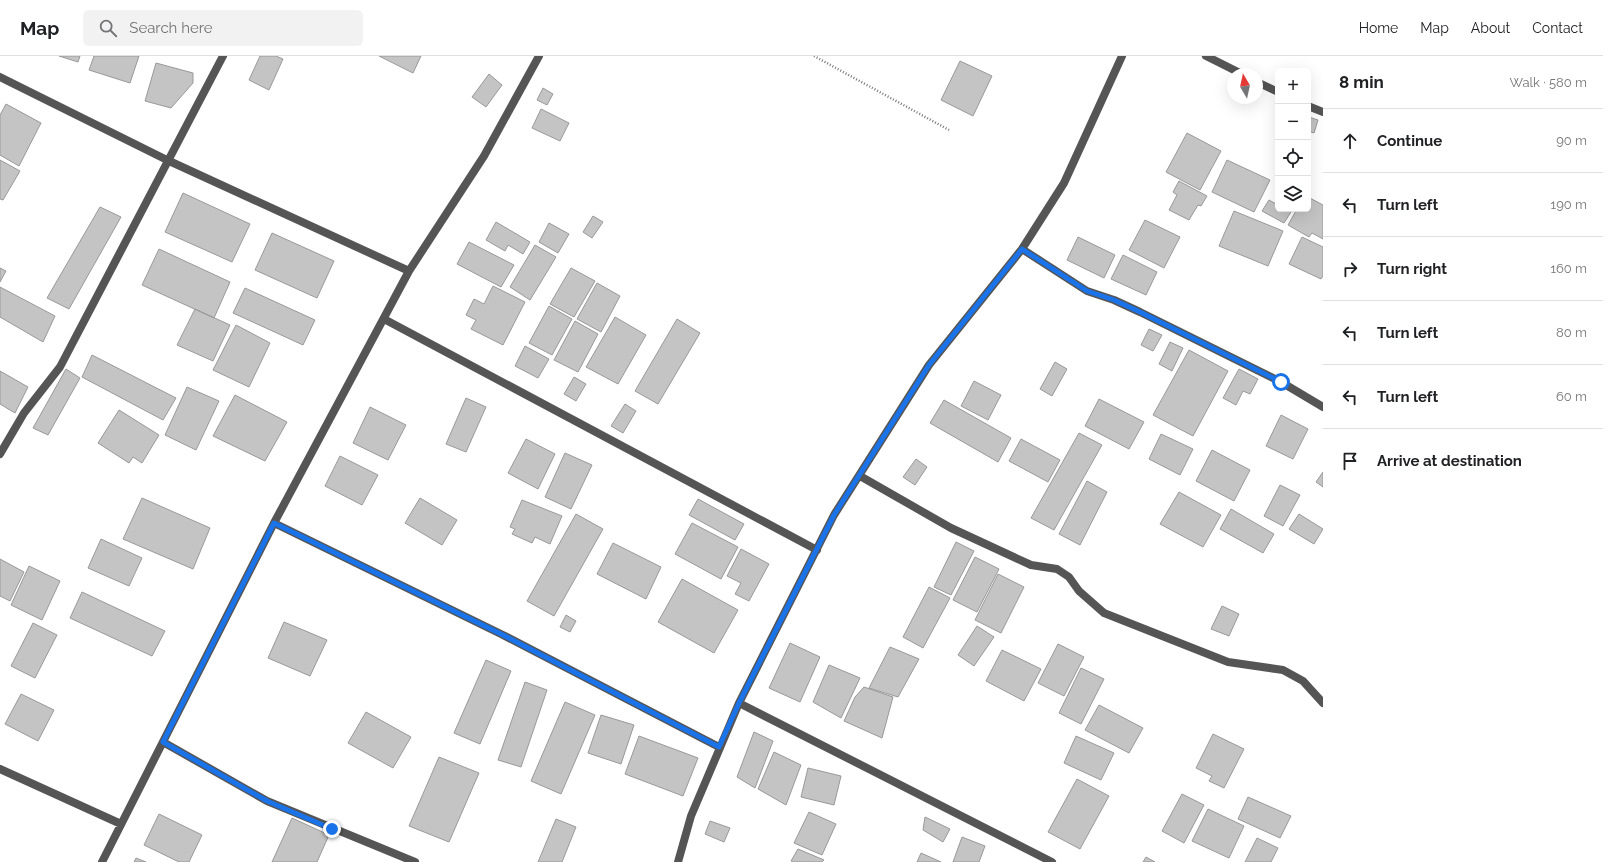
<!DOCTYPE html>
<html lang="en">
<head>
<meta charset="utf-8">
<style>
	:root { --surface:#fff; --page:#f2f2f2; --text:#202124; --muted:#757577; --line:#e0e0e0 }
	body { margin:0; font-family:Raleway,sans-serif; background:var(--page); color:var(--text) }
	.controls { position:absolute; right:12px; top:12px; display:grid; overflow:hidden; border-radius:6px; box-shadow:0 4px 16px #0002 }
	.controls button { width:36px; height:36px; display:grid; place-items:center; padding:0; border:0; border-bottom:1px solid var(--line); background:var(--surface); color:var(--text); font:20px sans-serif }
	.compass { position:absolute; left:1227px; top:12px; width:36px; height:36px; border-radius:50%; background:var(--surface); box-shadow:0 4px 16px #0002; rotate:351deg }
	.stop { position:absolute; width:12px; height:12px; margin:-9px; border:3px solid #1a73e8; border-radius:50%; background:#fff }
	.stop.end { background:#1a73e8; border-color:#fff; box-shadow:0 1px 4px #0008 }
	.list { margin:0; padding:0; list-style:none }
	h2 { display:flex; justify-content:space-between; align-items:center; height:52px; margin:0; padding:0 16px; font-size:17px }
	h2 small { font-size:13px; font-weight:400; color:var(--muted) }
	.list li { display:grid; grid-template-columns:26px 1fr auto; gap:12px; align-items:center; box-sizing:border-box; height:64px; padding:0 16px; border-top:1px solid var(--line) }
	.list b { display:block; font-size:15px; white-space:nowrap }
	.list em { font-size:13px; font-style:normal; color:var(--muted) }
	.icon { flex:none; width:22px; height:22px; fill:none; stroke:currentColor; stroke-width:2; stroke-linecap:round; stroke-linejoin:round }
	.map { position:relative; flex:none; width:1323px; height:806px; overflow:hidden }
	header { display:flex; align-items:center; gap:24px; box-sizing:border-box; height:56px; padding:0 20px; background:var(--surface); border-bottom:1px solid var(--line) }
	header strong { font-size:19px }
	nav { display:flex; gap:22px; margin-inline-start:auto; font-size:14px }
	.search { width:280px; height:36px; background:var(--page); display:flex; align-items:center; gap:10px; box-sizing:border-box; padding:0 14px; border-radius:6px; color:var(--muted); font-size:15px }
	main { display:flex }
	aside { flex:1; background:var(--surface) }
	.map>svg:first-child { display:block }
</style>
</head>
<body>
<header>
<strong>Map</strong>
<div class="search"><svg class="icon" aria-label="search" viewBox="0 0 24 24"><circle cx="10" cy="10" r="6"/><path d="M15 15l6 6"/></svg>Search here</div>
<nav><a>Home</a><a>Map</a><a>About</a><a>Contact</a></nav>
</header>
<main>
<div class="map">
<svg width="1323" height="806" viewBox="0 0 1323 806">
	<rect width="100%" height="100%" fill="#fff"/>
	<path fill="#c4c4c4" stroke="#999" d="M59,0H80L78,6Z
		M94,0H139L130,27L89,14Z
		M260,0H276L283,3L269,34L249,24Z
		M379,0H421L413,17Z
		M960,5L992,20L973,60L941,44Z
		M156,7L193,17V27L171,52L145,45Z
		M489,18L502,29L486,51L472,41Z
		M543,32L553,38L547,49L537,44Z
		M6,48L41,67L19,110L0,99V59Z
		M541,53L569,67L560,85L532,72Z
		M1309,61L1318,64L1314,77L1308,75Z
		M1187,77L1221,95L1200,134L1166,116Z
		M0,104L20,115L3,144L0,143Z
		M1227,104L1270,124L1254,156L1212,136Z
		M1179,125L1207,140L1201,150L1198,149L1189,164L1169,154L1177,139L1173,136Z
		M183,137L250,168L232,206L165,176Z
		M1308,141L1323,149V183L1312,177L1309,181L1288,169L1297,153H1308Z
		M1269,144L1278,149V153H1285L1291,156L1284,167L1262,155Z
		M100,151L121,161L69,253L47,242Z
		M1234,155L1283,175L1268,210L1219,190Z
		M593,160L603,166L592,182L583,176Z
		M1145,164L1180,181L1164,212L1129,194Z
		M496,166L530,186L523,198L508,189L505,195L486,184Z
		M549,167L569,178L558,197L539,186Z
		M272,177L334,205L317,242L255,214Z
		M1078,181L1115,199L1104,222L1067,204Z
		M1302,181L1323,191V220L1321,223L1289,208Z
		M469,186L514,209L501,231L457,208Z
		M535,189L556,201L530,244L510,231Z
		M159,193L230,226L214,262L142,229Z
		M1123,199L1157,216L1146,239L1111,223Z
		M0,212L6,215L0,226Z
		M571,212L595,225L574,261L550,248Z
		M597,227L620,240L601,276L577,263Z
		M493,230L525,246L503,289L471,273L476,264L466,259L474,243L484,248Z
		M0,231L55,260L43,286L0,261Z
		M245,232L315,264L303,289L233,257Z
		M549,250L572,263L552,299L529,287Z
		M195,253L230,269L213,305L177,289Z
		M615,261L646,279L618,328L586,311Z
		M677,263L700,277L658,348L635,335Z
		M575,265L598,278L578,316L554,304Z
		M236,269L270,287L249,331L213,314Z
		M1149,273L1162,279L1153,295L1141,289Z
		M1170,286L1183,292L1172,315L1159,308Z
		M525,290L549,303L538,322L515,310Z
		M1189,294L1228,315L1193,380L1153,359Z
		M92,299L176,342L163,364L82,321Z
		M1055,306L1067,313L1052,340L1040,333Z
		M66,313L80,322L48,379L33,372Z
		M1239,313L1258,323L1250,338L1243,335L1236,349L1223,342Z
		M0,315L28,331L15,357L0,348Z
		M574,321L586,328L576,345L564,338Z
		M974,325L1001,339L988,364L961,350Z
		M187,331L219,345L196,394L165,379Z
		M235,339L287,366L265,405L213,380Z
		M466,342L486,351L466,396L446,388Z
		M1099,343L1144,366L1129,393L1085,370Z
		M944,344L1011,382L998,406L930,367Z
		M625,348L636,355L623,377L611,370Z
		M370,351L406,369L388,404L353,387Z
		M119,354L159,379L142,407L133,401L129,407L98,387Z
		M1281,359L1308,373L1293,403L1266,390Z
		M1079,377L1102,389L1054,474L1031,462Z
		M1161,378L1193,393L1180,419L1149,403Z
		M526,383L555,398L538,433L508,417Z
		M1021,383L1060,404L1048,426L1009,405Z
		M1212,394L1250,414L1234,445L1196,425Z
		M565,397L592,409L571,453L545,441Z
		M340,400L378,419L362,449L325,430Z
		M916,403L927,411L915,429L903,421Z
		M1323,416V431L1316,426Z
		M1087,425L1107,436L1080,489L1059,478Z
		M1280,429L1300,439L1283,470L1264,460Z
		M1179,436L1221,459L1203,491L1160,468Z
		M142,442L210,472L193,513L123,483Z
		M420,442L457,464L442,489L405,467Z
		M698,443L744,468L735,484L689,459Z
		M522,444L562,460L550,488L535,481L532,487L512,478L515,473L510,471Z
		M1231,453L1274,478L1263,497L1220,473Z
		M576,458L603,473L554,560L527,545Z
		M1299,458L1323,473L1314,488L1289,473Z
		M692,467L738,491L721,523L675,498Z
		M101,483L142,502L129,530L88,512Z
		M956,486L974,495L951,539L934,531Z
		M613,487L661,511L646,543L597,518Z
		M741,493L769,508L749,545L735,538L741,527L727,520Z
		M975,501L999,513L977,556L953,544Z
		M0,503L24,516L10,545L0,540Z
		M29,510L60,525L42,564L11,549Z
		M998,518L1024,531L1001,577L975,564Z
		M682,523L738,554L714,597L658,566Z
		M929,531L950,542L923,592L903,581Z
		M82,536L165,575L152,600L70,562Z
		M1222,550L1239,558L1229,580L1211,573Z
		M566,559L576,565L570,576L560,571Z
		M284,566L327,584L310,620L268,602Z
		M33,567L57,579L35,622L11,610Z
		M977,570L994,581L974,610L958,599Z
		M790,587L820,601L800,646L769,632Z
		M1058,588L1084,601L1064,640L1038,627Z
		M890,591L919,603L898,641L869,632Z
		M1002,594L1041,613L1024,645L986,625Z
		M486,604L511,615L480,688L454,677Z
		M829,609L860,622L841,662L813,646Z
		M1081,612L1104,623L1081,668L1059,657Z
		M525,626L547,634L521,711L498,704Z
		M864,631L893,641L882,682L844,665L855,641Z
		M21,638L54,654L38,685L5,668Z
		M565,646L595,659L561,738L531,725Z
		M1099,649L1143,672L1129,697L1085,674Z
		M366,656L411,681L393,712L348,687Z
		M601,659L634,669L621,708L588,697Z
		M754,676L773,685L755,732L737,721Z
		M1213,678L1244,693L1224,732L1209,725L1212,720L1196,712Z
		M639,680L698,702L683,740L625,718Z
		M1076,680L1114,697L1101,724L1064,707Z
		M774,696L801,709L786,749L758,733Z
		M439,701L479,717L449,786L409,770Z
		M808,712L841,720L834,749L801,741Z
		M1077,723L1109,740L1080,793L1048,776Z
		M1182,738L1204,749L1184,787L1162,775Z
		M1248,741L1291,760L1280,782L1238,763Z
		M1208,753L1244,770L1229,802L1192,785Z
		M809,756L836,768L822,799L794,787Z
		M159,758L202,779L189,806H179L144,789Z
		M925,761L950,773L943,786L923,774Z
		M292,762L329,779L317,806H272Z
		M556,763L576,771L562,806H538Z
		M710,765L730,772L724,786L705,778Z
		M962,781L985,790L979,806H953Z
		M1257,782L1278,792L1271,806H1245Z
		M798,793L824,804L822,806H793L791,805Z
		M921,797L941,806H917Z
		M1146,801L1155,806H1143Z
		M136,802L146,806H134Z"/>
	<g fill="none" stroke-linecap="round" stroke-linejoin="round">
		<path stroke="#777" stroke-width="2.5" stroke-dasharray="1 2" stroke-linecap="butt" d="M814,0L949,74"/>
		<path stroke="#555" stroke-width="8" d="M1206,0L1242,18
			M0,21L167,104L409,215
			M1257,26L1278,36
			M1308,50L1323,56
			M1022,193L1087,235L1114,244L1140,256L1281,326L1323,351
			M384,263L817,494
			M0,398L24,357L60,311L223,0
			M860,420L951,472L1031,509L1057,513L1069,521L1079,535L1104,557L1228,606L1283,614L1303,625L1323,647
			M274,467L503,579L719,691
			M739,647L1052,806
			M163,686L267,745L415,806
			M0,713L121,768
			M102,806L274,467L409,215L484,100L539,0
			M678,806L691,760L739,647L834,459L929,309L1022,193L1064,127L1122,0"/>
	</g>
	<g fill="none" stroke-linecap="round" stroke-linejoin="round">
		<path stroke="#1a73e8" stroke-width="5" d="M332,773L267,745L163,686L274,467L503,579L719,691L739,647L834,459L929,309L1022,193L1087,235L1114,244L1140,256L1281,326"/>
	</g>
</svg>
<div class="controls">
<button>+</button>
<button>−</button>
<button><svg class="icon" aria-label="locate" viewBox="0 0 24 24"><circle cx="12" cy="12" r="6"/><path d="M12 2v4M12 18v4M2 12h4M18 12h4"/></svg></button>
<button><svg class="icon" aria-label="layers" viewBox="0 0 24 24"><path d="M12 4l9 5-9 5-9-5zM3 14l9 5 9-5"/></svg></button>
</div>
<svg class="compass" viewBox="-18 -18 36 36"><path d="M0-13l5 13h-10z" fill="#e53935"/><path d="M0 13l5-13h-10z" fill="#757577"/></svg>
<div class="stop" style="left:1281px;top:326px"></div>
<div class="stop end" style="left:332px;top:773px"></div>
</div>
<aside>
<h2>8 min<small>Walk · 580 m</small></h2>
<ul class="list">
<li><svg class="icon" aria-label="ahead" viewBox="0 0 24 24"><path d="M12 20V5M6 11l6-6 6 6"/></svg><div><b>Continue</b></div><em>90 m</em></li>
<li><svg class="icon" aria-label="left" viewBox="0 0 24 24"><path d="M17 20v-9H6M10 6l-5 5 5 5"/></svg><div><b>Turn left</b></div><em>190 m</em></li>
<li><svg class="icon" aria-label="right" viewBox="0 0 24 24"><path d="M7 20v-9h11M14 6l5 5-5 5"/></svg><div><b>Turn right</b></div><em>160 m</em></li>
<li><svg class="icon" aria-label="left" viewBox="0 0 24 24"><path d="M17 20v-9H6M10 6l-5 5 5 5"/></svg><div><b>Turn left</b></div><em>80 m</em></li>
<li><svg class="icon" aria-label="left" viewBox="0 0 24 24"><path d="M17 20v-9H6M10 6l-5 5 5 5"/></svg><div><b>Turn left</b></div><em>60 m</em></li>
<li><svg class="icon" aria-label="arrive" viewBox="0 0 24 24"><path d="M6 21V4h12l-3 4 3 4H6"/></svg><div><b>Arrive at destination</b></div></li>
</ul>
</aside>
</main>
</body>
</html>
